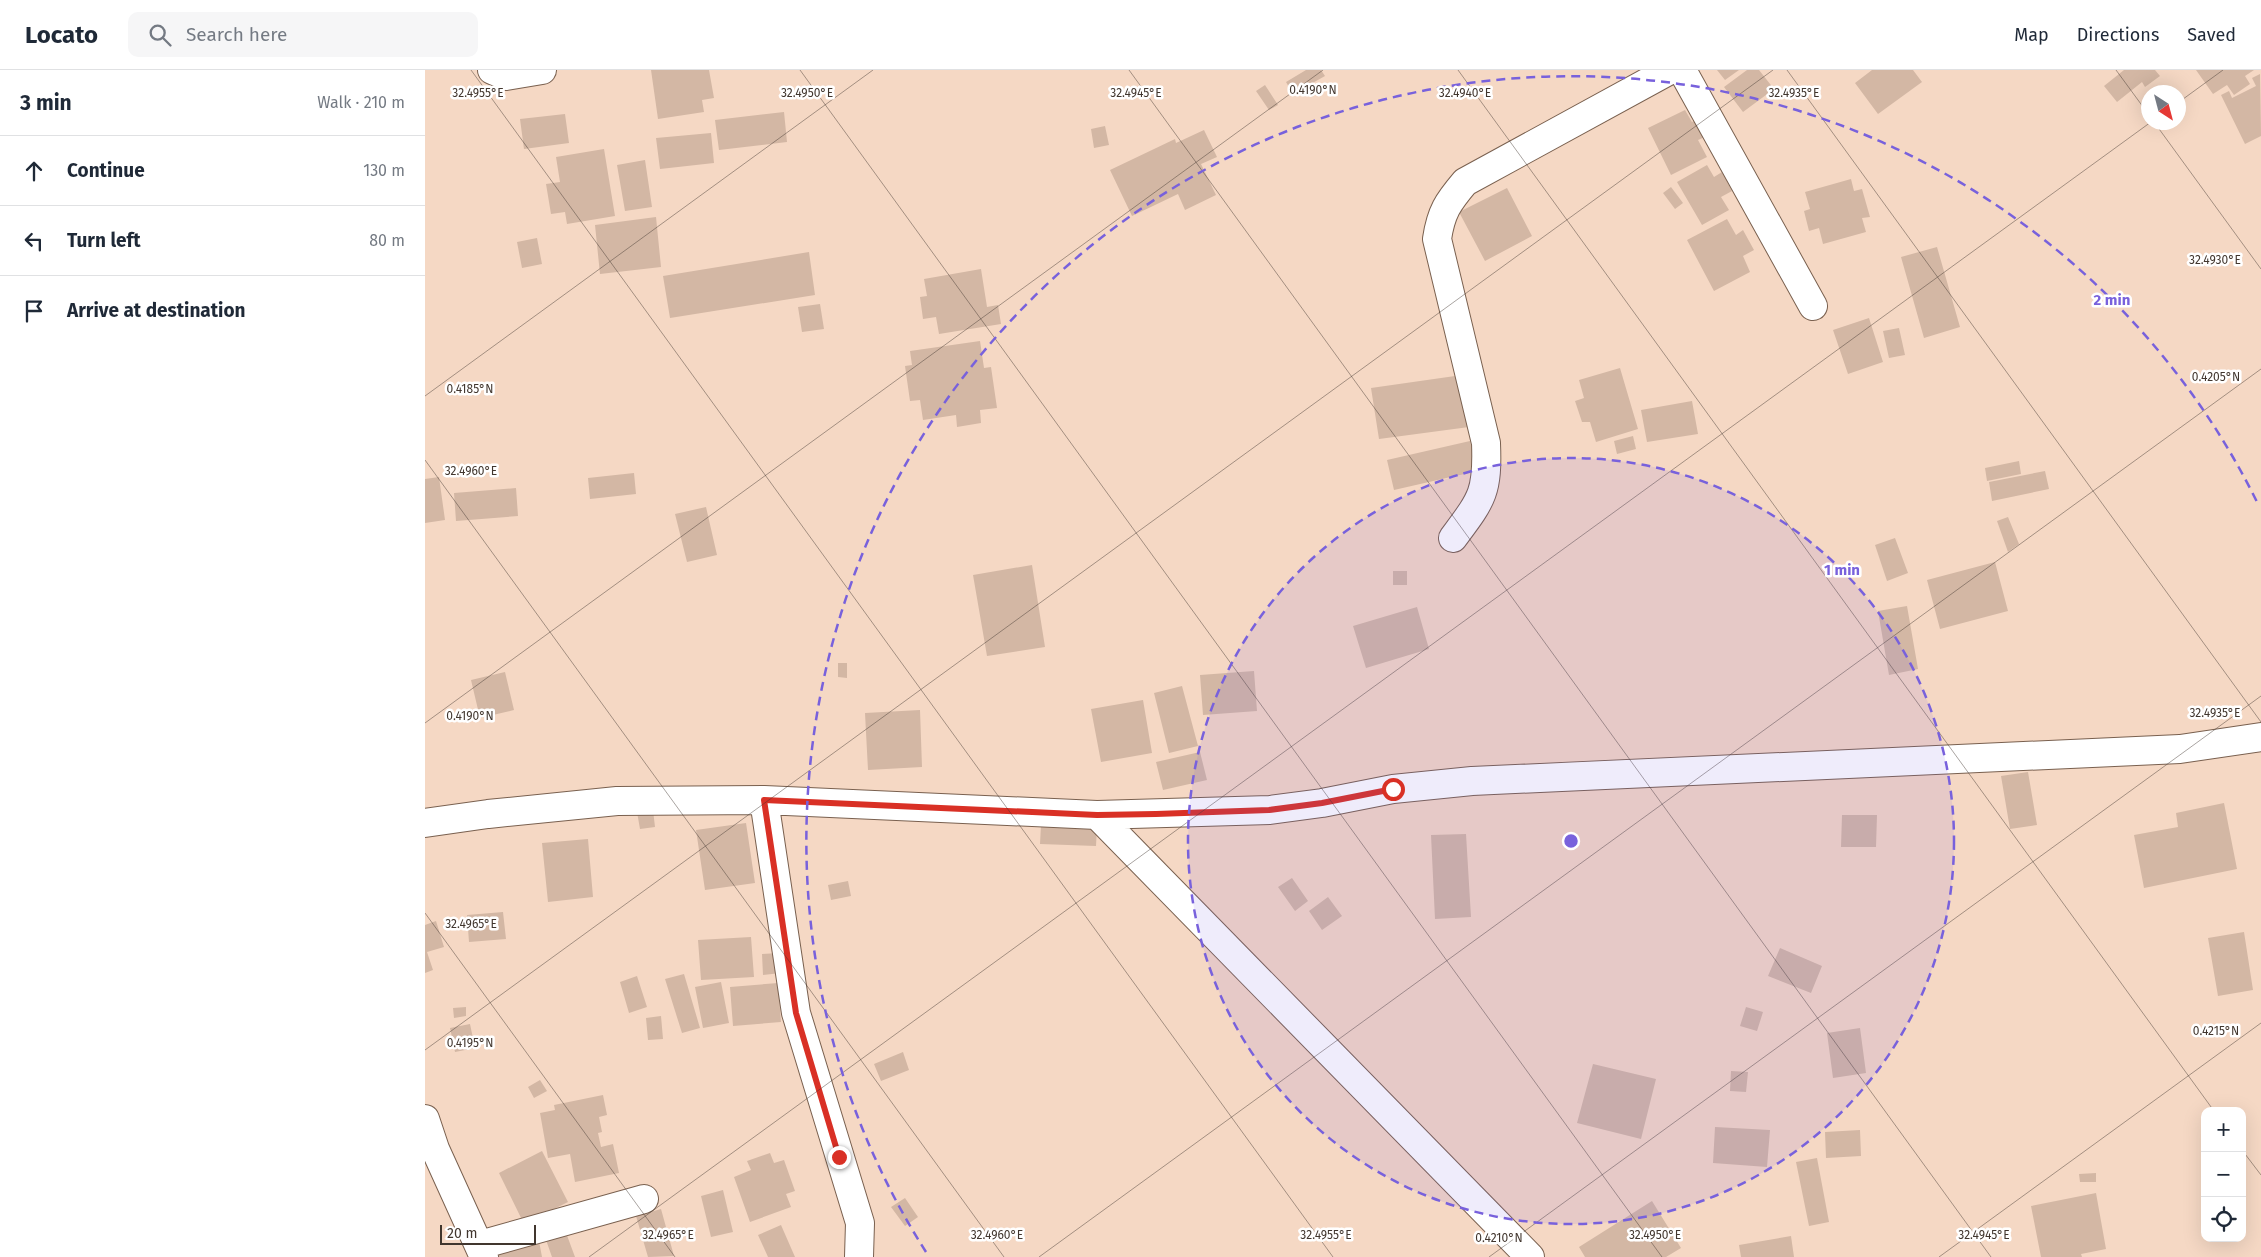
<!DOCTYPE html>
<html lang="en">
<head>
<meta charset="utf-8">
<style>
	:root { --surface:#fff; --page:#f6f6f7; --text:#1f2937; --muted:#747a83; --line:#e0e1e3 }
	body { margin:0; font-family:"Fira Sans",sans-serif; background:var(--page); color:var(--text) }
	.controls { position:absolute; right:15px; bottom:15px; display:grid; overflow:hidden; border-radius:10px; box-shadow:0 5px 20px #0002 }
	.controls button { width:45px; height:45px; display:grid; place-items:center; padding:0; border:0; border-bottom:1px solid var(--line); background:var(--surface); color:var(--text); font:25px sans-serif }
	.compass { position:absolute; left:1716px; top:15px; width:45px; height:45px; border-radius:50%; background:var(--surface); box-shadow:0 5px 20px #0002; rotate:144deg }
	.scale { position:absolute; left:15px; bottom:12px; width:96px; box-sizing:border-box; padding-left:5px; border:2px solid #41362e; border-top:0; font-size:14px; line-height:18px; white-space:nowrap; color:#41362e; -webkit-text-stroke:4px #fff; paint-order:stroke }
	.stop { position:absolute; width:15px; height:15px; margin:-11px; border:4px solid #d93025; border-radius:50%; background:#fff }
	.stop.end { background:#d93025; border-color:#fff; box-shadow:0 1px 5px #0008 }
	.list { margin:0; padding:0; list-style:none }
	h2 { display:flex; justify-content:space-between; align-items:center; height:65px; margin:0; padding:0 20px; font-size:21px }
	h2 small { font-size:16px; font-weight:400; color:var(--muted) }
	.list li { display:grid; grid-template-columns:32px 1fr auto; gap:15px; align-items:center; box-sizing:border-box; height:70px; padding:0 20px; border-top:1px solid var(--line) }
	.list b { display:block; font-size:19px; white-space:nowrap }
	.list em { font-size:16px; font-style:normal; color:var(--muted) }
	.icon { flex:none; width:28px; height:28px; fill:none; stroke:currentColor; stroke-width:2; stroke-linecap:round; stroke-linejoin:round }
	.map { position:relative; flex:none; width:1836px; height:1187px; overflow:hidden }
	header { display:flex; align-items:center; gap:30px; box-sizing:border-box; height:70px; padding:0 25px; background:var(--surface); border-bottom:1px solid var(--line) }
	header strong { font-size:24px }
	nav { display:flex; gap:28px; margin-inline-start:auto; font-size:18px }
	.search { width:350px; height:45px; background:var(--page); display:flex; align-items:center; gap:12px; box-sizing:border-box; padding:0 18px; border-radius:10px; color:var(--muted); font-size:19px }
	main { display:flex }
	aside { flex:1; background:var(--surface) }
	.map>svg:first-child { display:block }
</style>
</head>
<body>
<header>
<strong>Locato</strong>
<div class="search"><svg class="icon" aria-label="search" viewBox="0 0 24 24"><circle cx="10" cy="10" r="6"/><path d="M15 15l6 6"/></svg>Search here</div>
<nav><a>Map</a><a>Directions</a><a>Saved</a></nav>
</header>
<main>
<aside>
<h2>3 min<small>Walk · 210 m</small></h2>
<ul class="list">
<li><svg class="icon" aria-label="ahead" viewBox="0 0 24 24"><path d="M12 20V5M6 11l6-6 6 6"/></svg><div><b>Continue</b></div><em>130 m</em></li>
<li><svg class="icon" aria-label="left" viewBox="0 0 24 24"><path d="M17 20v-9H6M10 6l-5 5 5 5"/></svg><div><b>Turn left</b></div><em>80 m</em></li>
<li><svg class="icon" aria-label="arrive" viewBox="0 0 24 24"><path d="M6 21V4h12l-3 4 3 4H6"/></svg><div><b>Arrive at destination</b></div></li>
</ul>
</aside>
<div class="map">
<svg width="1836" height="1187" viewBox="0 0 1836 1187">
	<rect width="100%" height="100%" fill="#f5d8c4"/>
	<path fill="#d3b7a4" d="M226,0H284L289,28L277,30L279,42L233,49Z
		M881,0H896L900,6L868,24L861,12Z
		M1292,0H1314L1300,10Z
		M1322,0H1334L1349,19L1318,42L1299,17Z
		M1447,0H1488L1497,12L1453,44L1430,13Z
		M1699,0H1730L1735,6L1720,17L1717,12L1692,32L1679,16Z
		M1771,0H1829L1820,6L1825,14L1809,25L1802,15L1788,24Z
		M1835,4L1836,66L1820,74L1796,25L1804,21L1807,28L1831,16L1827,8Z
		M840,15L853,35L844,40L831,21Z
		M1260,40L1267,52L1273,49L1282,66L1273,70L1282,87L1246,105L1223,58Z
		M359,42L362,72L294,80L290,50Z
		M140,44L144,73L99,79L95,49Z
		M680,56L684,75L669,78L666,59Z
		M779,60L792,87L776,94L791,125L760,140L753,124L707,146L685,100L750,69L751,73Z
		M286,63L289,93L235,99L231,68Z
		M179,79L190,146L142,154L140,142L126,144L121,114L135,112L131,87Z
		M220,90L227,137L200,141L192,95Z
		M1282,95L1289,107L1297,102L1307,121L1296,127L1304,140L1277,155L1252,112Z
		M1426,109L1429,121L1437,119L1445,147L1437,148L1441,162L1398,174L1394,158L1384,161L1379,141L1385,139L1380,122Z
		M1246,117L1258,133L1250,139L1238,123Z
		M1082,118L1107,166L1060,191L1034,142Z
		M231,147L236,197L175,204L170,155Z
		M1302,149L1311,165L1318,160L1329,180L1318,186L1325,202L1289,221L1262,170Z
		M112,168L117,194L97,198L92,172Z
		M1512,177L1535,257L1499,268L1476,187Z
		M384,182L390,225L245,248L238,206Z
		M556,199L562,237L573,235L576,254L514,264L511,247L498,249L495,227L502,226L499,209Z
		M395,234L399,259L377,262L373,237Z
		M1444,248L1458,292L1423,304L1408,260Z
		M1474,258L1480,285L1464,288L1458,261Z
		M555,271L559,298L566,297L572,338L555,340L556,353L532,357L531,345L498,350L495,330L485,331L480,296L487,295L485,281Z
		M1195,298L1213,359L1171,372L1165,352H1157L1150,331L1159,328L1154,310Z
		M1037,305L1044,357L954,369L946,318Z
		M1267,331L1273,364L1222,372L1216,340Z
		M1208,366L1211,379L1192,384L1189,371Z
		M1045,371L1052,401L969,420L962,390Z
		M1594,391L1596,404L1562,411L1560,398Z
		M1620,401L1624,419L1567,431L1564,412Z
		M209,403L211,424L165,429L163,408Z
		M14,407L20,450L0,453V409Z
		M91,418L93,446L31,451L29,423Z
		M281,437L292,485L262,492L250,444Z
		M1583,447L1594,474L1583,482L1572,451Z
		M1470,468L1483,503L1462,511L1450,475Z
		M1570,492L1583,541L1515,559L1502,510Z
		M607,495L620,577L562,586L548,505Z
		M968,501H982V515H968Z
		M1482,536L1493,599L1464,605L1453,541Z
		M992,537L1004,579L941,598L928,556Z
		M413,593H422V608L413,607Z
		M829,601L832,641L778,645L775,605Z
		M80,602L89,640L55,648L46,610Z
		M757,616L773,676L744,683L729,623Z
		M718,630L727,683L676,692L666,639Z
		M495,640L497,697L443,700L440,643Z
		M775,682L782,710L738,720L731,692Z
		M1603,702L1612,755L1585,759L1576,706Z
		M1799,733L1812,799L1719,818L1709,765L1753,757L1751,743Z
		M228,740L230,757L215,759L212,742Z
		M1417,745H1452L1451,777H1416Z
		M321,753L330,813L280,820L271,760Z
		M616,755L672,757L671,776L615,774Z
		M1041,764L1046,847L1010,849L1006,765Z
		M163,769L168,827L123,832L117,773Z
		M867,808L883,831L870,841L853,817Z
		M423,811L426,826L406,830L403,815Z
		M903,827L917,846L897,860L884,841Z
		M78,842L81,869L44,872L42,845Z
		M11,851L19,877L2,882L8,900L0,903V855Z
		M1819,862L1828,920L1793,926L1783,868Z
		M326,867L329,907L276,910L273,870Z
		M1355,878L1397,896L1386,923L1343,906Z
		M354,883L356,903L338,905L337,884Z
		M259,904L275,958L257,963L240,909Z
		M212,906L222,937L204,943L195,912Z
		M296,912L304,953L278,958L270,917Z
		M353,913L356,952L308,956L305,917Z
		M41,937V946L29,948L28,938Z
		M1321,937L1338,942L1332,961L1315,956Z
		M236,946L238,969L223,970L221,948Z
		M45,954L50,978L30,982L25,958Z
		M1435,958L1441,1003L1408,1008L1402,963Z
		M478,982L484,1000L456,1011L449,994Z
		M1168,994L1231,1009L1216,1069L1152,1053Z
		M1306,1001L1323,1002L1321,1022L1305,1021Z
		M115,1010L122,1021L109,1028L103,1017Z
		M178,1025L182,1045L174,1047L177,1062L173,1063L176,1077L188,1074L194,1103L150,1112L145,1084L123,1088L115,1043L130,1040L129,1035Z
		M1290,1057L1345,1060L1342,1097L1288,1093Z
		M1435,1060L1436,1086L1401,1088L1400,1062Z
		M117,1081L143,1132L99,1154L74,1103Z
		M345,1083L349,1093L359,1090L370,1121L361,1124L366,1137L325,1152L309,1107L326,1100L322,1091Z
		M1392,1088L1404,1152L1384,1156L1371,1092Z
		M1671,1103V1112H1655L1654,1104Z
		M298,1120L308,1162L286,1167L276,1126Z
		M1671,1123L1681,1179L1656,1184L1657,1187H1616L1606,1136Z
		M480,1128L493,1147L480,1156L466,1137Z
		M1227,1131L1256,1178L1241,1187H1160L1154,1177Z
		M236,1139L249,1186L223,1187L211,1146Z
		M356,1155L370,1187H343L333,1165Z
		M140,1160L150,1187H127L120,1167Z
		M1366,1166L1369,1187H1316L1314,1175Z
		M114,1171L117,1187H70L68,1180Z"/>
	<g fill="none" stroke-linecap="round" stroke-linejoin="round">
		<defs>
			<path id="street" d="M67,0L81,6L117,0
				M1257,0L1388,236
				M1028,468C1057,429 1063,423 1061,373L1012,169C1016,142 1023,132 1040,112L1245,0
				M339,730L371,943L435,1153L434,1187
				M672,745L1105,1187
				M0,753L63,744L192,731L339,730L672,745L845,740L897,733L968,719L1047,711L1755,679L1836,667
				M0,1049L10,1079L59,1187
				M55,1175L219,1129"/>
		</defs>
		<use href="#street" stroke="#79604f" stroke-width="30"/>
		<use href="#street" stroke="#fff" stroke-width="28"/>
	</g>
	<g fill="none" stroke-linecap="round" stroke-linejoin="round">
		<path stroke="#d93025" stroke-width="6" d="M414,1087L371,943L339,730L672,745L731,744L844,740L897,733L968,719"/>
	</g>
	<path fill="none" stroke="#41362e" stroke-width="1" stroke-opacity="0.45" d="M46,0L908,1187M375,0L1237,1187M704,0L1566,1187M1033,0L1789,1041M1362,0L1836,652M1691,0L1724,45M1754,32L1798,0M1729,52L1836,199M0,326L448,0M0,390L579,1187M0,653L898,0M0,843L250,1187M0,980L1348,0M1817,1080L1836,1105M164,1187L1726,52M614,1187L1836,299M1064,1187L1836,626M1514,1187L1836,953"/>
	<circle cx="1146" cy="771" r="383" fill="#7861dc" fill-opacity=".12"/>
	<g fill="none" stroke="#7861dc" stroke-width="2.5" stroke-dasharray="9 6">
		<circle cx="1146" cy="771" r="383"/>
		<path d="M501 1182A765 765 0 1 1 1834 436"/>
	</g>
	<g font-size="12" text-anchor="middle" fill="#41362e" stroke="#fff" stroke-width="5" stroke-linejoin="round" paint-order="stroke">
		<text x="888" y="24">0.4190°N</text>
		<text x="53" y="27">32.4955°E</text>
		<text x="382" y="27">32.4950°E</text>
		<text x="711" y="27">32.4945°E</text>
		<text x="1040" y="27">32.4940°E</text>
		<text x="1369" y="27">32.4935°E</text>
		<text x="1790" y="194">32.4930°E</text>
		<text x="1791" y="311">0.4205°N</text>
		<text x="45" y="323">0.4185°N</text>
		<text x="46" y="405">32.4960°E</text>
		<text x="1790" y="647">32.4935°E</text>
		<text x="45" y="650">0.4190°N</text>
		<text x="46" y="858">32.4965°E</text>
		<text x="1791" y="965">0.4215°N</text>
		<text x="45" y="977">0.4195°N</text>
		<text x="243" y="1169">32.4965°E</text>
		<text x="572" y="1169">32.4960°E</text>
		<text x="901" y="1169">32.4955°E</text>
		<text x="1230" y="1169">32.4950°E</text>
		<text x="1559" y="1169">32.4945°E</text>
		<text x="1074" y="1172">0.4210°N</text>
	</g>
	<circle cx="1146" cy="771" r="8" fill="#7861dc" stroke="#fff" stroke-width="2.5"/>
	<g font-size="15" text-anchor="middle" font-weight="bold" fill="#7861dc" stroke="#fff" stroke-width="5" stroke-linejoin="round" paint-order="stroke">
		<text x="1687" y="235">2 min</text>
		<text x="1417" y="505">1 min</text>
	</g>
</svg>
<div class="controls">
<button>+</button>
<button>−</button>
<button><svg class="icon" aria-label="locate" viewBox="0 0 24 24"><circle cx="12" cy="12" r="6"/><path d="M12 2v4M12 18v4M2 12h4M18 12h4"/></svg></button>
</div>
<svg class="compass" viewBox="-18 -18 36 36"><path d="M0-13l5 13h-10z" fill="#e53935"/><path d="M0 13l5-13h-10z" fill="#747a83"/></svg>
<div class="scale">20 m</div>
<div class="stop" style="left:968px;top:719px"></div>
<div class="stop end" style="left:414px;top:1087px"></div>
</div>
</main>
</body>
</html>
